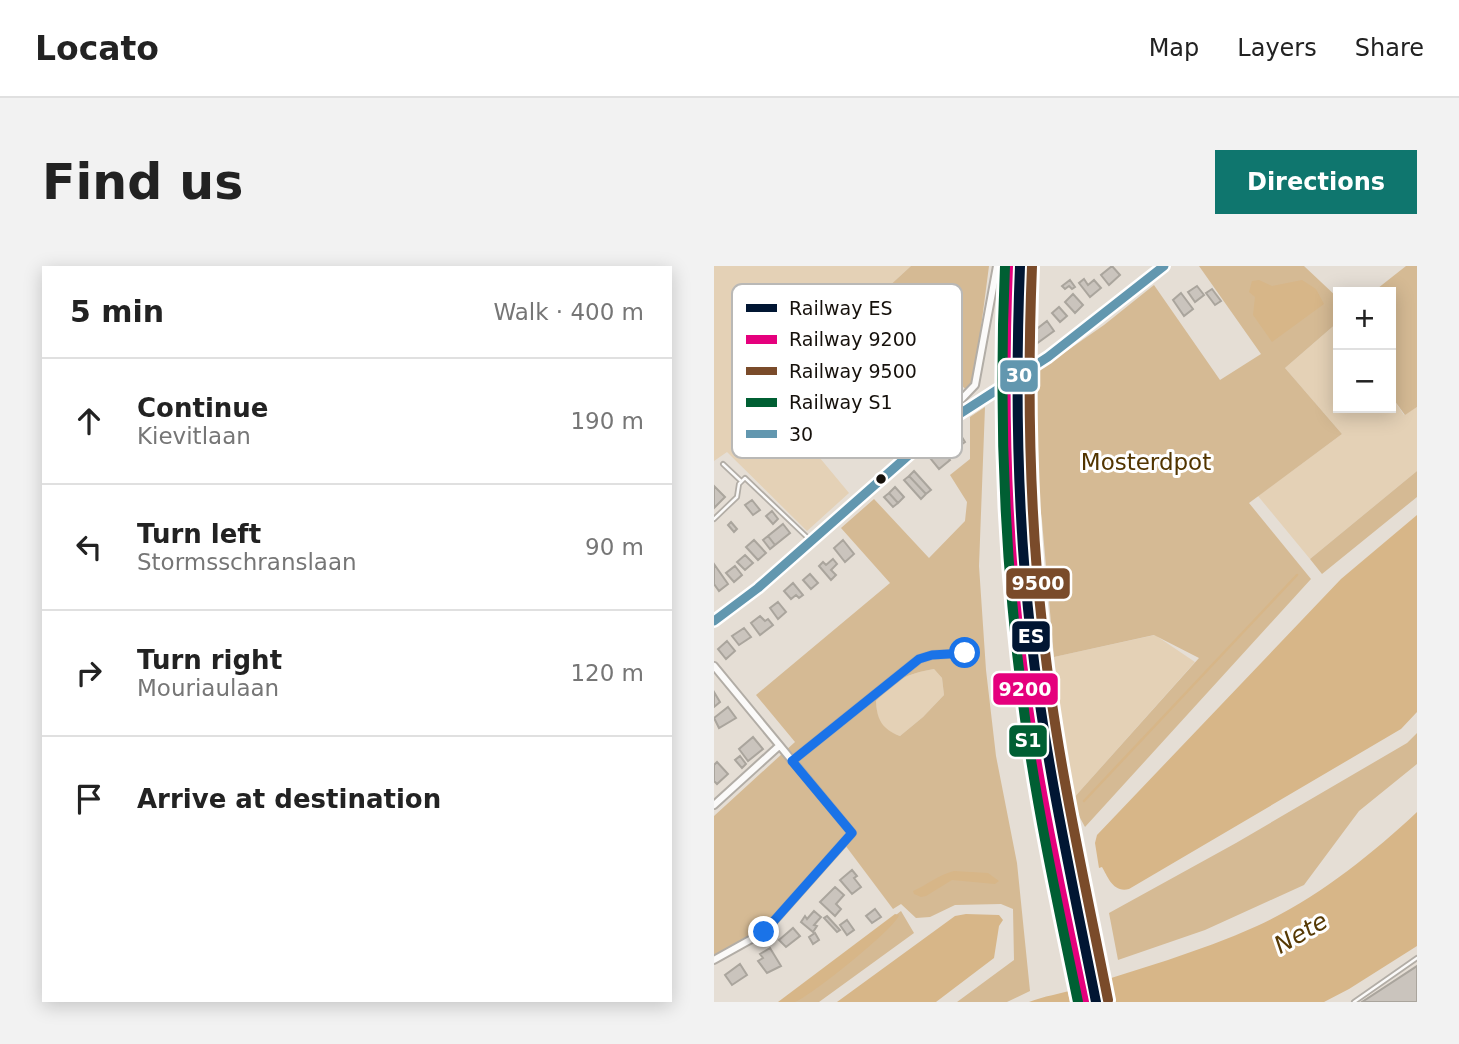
<!DOCTYPE html>
<html lang="en">
<head>
<meta charset="utf-8">
<style>
	:root { --surface:#fff; --page:#f2f2f2; --text:#222; --muted:#767676; --line:#e0e0e0; --accent:#0f766e }
	body { margin:0; font-family:"DejaVu Sans",sans-serif; background:var(--page); color:var(--text) }
	.controls { position:absolute; right:21px; top:21px; display:grid; overflow:hidden; border-radius:0px; box-shadow:0 4px 18px #0003 }
	.controls button { width:63px; height:63px; display:grid; place-items:center; padding:0; border:0; border-bottom:2px solid var(--line); background:var(--surface); color:var(--text); font:35px sans-serif }
	.stop { position:absolute; width:21px; height:21px; margin:-16px; border:5px solid #1a73e8; border-radius:50%; background:#fff }
	.stop.end { background:#1a73e8; border-color:#fff; box-shadow:0 2px 7px #0008 }
	.list { margin:0; padding:0; list-style:none }
	h2 { display:flex; justify-content:space-between; align-items:center; height:91px; margin:0; padding:0 28px; font-size:30px }
	h2 small { font-size:23px; font-weight:400; color:var(--muted) }
	.list li { display:grid; grid-template-columns:46px 1fr auto; gap:21px; align-items:center; box-sizing:border-box; height:126px; padding:0 28px; border-top:2px solid var(--line) }
	.list b { display:block; font-size:26px; white-space:nowrap }
	.list p { margin:0; font-size:23px; white-space:nowrap; color:var(--muted) }
	.list em { font-size:23px; font-style:normal; color:var(--muted) }
	.icon { flex:none; width:38px; height:38px; fill:none; stroke:currentColor; stroke-width:2; stroke-linecap:round; stroke-linejoin:round }
	.map { position:relative; flex:none; width:703px; height:736px; overflow:hidden; border-radius:0px }
	header { display:flex; align-items:center; gap:42px; box-sizing:border-box; height:98px; padding:0 35px; background:var(--surface); border-bottom:2px solid var(--line) }
	header strong { font-size:33px }
	nav { display:flex; gap:38px; margin-inline-start:auto; font-size:24px }
	.intro { display:flex; align-items:center; justify-content:space-between; box-sizing:border-box; height:168px; padding:0 42px }
	h1 { margin:0; font-size:49px }
	.button { padding:18px 32px; border-radius:0px; background:var(--accent); color:#fff; font-size:24px; font-weight:700 }
	main { display:flex; gap:42px; padding:0 42px }
	aside { flex:1; background:var(--surface); border-radius:0px; box-shadow:0 4px 18px #0003 }
	.map>svg:first-child { display:block }
</style>
</head>
<body>
<header>
<strong>Locato</strong>
<nav><a>Map</a><a>Layers</a><a>Share</a></nav>
</header>
<div class="intro"><h1>Find us</h1><a class="button">Directions</a></div>
<main>
<aside>
<h2>5 min<small>Walk · 400 m</small></h2>
<ul class="list">
<li><svg class="icon" aria-label="ahead" viewBox="0 0 24 24"><path d="M12 20V5M6 11l6-6 6 6"/></svg><div><b>Continue</b><p>Kievitlaan</p></div><em>190 m</em></li>
<li><svg class="icon" aria-label="left" viewBox="0 0 24 24"><path d="M17 20v-9H6M10 6l-5 5 5 5"/></svg><div><b>Turn left</b><p>Stormsschranslaan</p></div><em>90 m</em></li>
<li><svg class="icon" aria-label="right" viewBox="0 0 24 24"><path d="M7 20v-9h11M14 6l5 5-5 5"/></svg><div><b>Turn right</b><p>Mouriaulaan</p></div><em>120 m</em></li>
<li><svg class="icon" aria-label="arrive" viewBox="0 0 24 24"><path d="M6 21V4h12l-3 4 3 4H6"/></svg><div><b>Arrive at destination</b></div></li>
</ul>
</aside>
<div class="map">
<svg width="703" height="736" viewBox="0 0 703 736">
	<rect width="100%" height="100%" fill="#e5ded5"/>
	<path fill="#e4d1b6" d="M0,0H197L160,34L209,78L91,174L135,227L93,265L13,186L0,195Z
		M624,56V142H677V130L690,149L703,141V205L596,293L544,230L628,168L571,102Z
		M441,369L481,396L357,535L340,391Z
		M220,403L228,412L230,429L209,451L186,470C167,463 163,456 162,435C183,414 191,408 220,403Z"/>
	<path fill="#d5ba94" fill-rule="evenodd" d="M197,0H275L260,115L253,125L209,78L160,34Z
		M485,0H590L624,32V56L571,102L628,168L535,237L597,313L371,561L357,535L485,392L440,369L340,391L328,255L317,177L321,107L390,59L440,19L506,114L547,88Z
		M692,0H703V141L691,149L677,130V26H659Z
		M271,141L265,300L272,404L282,490L303,597L316,725L293,736H243L300,694L299,643L287,638L241,639L216,651L202,652L187,638L179,643L128,575L52,660L0,690V550L81,476L42,429L176,317L127,262L160,233L215,292L251,255L253,236L236,209L256,193V151ZM220,403L228,412L230,429L209,451L186,470C168,463 163,454 162,435C182,414 191,408 220,403Z
		M703,205V231L608,308L596,293Z
		M703,467V498L645,545L590,619L491,664L404,694L395,647L522,577L693,477Z
		M187,645L200,667L105,736H69Z"/>
	<path fill="#d7b688" d="M545,14L558,20L588,14L602,23L610,38L558,76L539,49L541,31L535,26L538,15Z
		M703,249V446L687,463L415,623C399,627 394,611 388,601L385,602L381,577L383,569L627,313Z
		M703,546V680L635,723L610,736H315C330,730 346,728 362,723C422,704 485,686 543,660C602,633 656,590 703,546Z
		M240,605L274,607L285,615L281,618L238,614L212,630L207,631L200,628L199,625C213,619 224,609 240,605Z
		M181,648L185,649C182,662 94,732 81,736C76,736 69,736 64,736Z
		M252,648L285,649L289,654L285,660L280,692L222,736H123L241,650Z"/>
	<path fill="#e5ded5" d="M383,713L387,736H356L353,722Z"/>
	<g fill="none" stroke-linecap="round" stroke-linejoin="round">
		<path stroke="#d7b688" stroke-width="2.5" d="M370,535L583,309"/>
	</g>
	<path fill="#cac4bd" stroke="#aaa59d" stroke-width="2" d="M398,0L406,9L395,19L387,9Z
		M370,13L374,19L380,14L387,22L376,31L365,17Z
		M356,14L361,21L358,23L355,20L351,23L348,20Z
		M483,20L490,29L481,36L474,26Z
		M498,23L507,35L501,39L492,27Z
		M467,27L479,43L470,50L459,34Z
		M359,28L369,39L361,47L351,36Z
		M345,41L353,50L346,56L338,47Z
		M333,55L340,65L322,78L315,69Z
		M246,168L251,176L241,183L236,176Z
		M228,183L236,194L225,203L216,192Z
		M200,205L217,224L212,228L195,210Z
		M195,210L212,228L207,233L190,214Z
		M0,220L11,231L0,242Z
		M181,221L190,231L184,237L175,227Z
		M175,227L184,237L179,241L170,231Z
		M38,234L46,244L39,249L31,239Z
		M58,245L64,253L59,258L52,250Z
		M17,256L23,263L20,266L14,259Z
		M69,258L76,267L61,279L54,270Z
		M54,270L61,279L56,283L49,274Z
		M40,274L52,287L44,294L32,281Z
		M129,274L140,288L131,296L120,282Z
		M31,289L39,297L31,304L23,296Z
		M119,293L123,298L117,304L122,309L117,314L105,300L109,296L112,299Z
		M0,298L14,318L5,325L0,318Z
		M21,300L28,309L20,316L12,307Z
		M96,308L104,317L97,323L89,314Z
		M79,317L89,329L85,332L82,329L77,333L70,325Z
		M64,336L72,346L64,353L56,342Z
		M46,350L51,355L54,353L59,359L46,369L37,357Z
		M30,362L37,371L25,379L18,370Z
		M13,375L21,385L12,393L4,383Z
		M0,426L6,436L0,441Z
		M14,441L22,452L5,462L0,452Z
		M39,471L49,483L34,495L25,483Z
		M26,490L32,498L28,502L21,494Z
		M3,496L14,508L3,518L0,515V499Z
		M138,604L143,610L140,612L147,621L138,628L126,614Z
		M121,621L130,629L122,638L127,643L121,650L106,636Z
		M161,643L167,651L158,657L152,650Z
		M100,645L107,651L100,659L103,660L99,666L87,656L91,650L93,653Z
		M113,650L126,664L123,666L110,652Z
		M133,654L140,664L133,669L126,659Z
		M79,662L86,670L72,681L65,674Z
		M101,667L105,674L99,678L95,671Z
		M56,682L67,700L53,707L44,695L49,692L46,688Z
		M26,698L33,709L18,719L11,709Z
		M703,700V736H648Z"/>
	<g fill="none" stroke-linecap="round" stroke-linejoin="round">
		<defs>
			<path id="lane" d="M9,198L27,215
				M0,253L23,231L25,218L31,212L95,273
				M640,736L703,692"/>
			<path id="street" d="M243,148L241,140L261,119L283,0
				M0,400L138,567L50,666L0,694
				M78,495L205,393L218,389L251,387
				M0,539L65,480"/>
			<path id="primary" d="M0,355L44,322L230,158C258,137 289,122 317,103C363,71 406,35 450,0"/>
		</defs>
		<use href="#lane" stroke="#b2ada6" stroke-width="6"/>
		<use href="#street" stroke="#b2ada6" stroke-width="10"/>
		<use href="#primary" stroke="#b2ada6" stroke-width="12"/>
		<use href="#lane" stroke="#fbfaf9" stroke-width="2.5"/>
		<use href="#street" stroke="#fbfaf9" stroke-width="6"/>
		<use href="#primary" stroke="#fbfaf9" stroke-width="9"/>
		<defs>
			<path id="bus-1" d="M0,355L44,322L230,158L334,91L450,0"/>
		</defs>
		<use href="#bus-1" stroke="#fff" stroke-width="14"/>
		<use href="#bus-1" stroke="#6297af" stroke-width="9"/>
		<defs>
			<path id="rail-1" d="M306,0C301,124 303,248 317,371C331,493 358,615 382,736"/>
			<path id="rail-2" d="M294,0C289,124 291,247 305,371C318,493 345,615 370,736"/>
			<path id="rail-3" d="M318,0C313,123 315,245 329,367C342,490 370,612 394,734"/>
			<path id="rail-4" d="M291,0C284,154 291,307 312,460C325,553 345,644 364,736"/>
		</defs>
		<use href="#rail-1" stroke="#fff" stroke-width="16"/>
		<use href="#rail-2" stroke="#fff" stroke-width="16"/>
		<use href="#rail-3" stroke="#fff" stroke-width="16"/>
		<use href="#rail-4" stroke="#fff" stroke-width="16"/>
		<use href="#rail-1" stroke="#011633" stroke-width="10"/>
		<use href="#rail-2" stroke="#e5007d" stroke-width="10"/>
		<use href="#rail-3" stroke="#7a4b2a" stroke-width="10"/>
		<use href="#rail-4" stroke="#005f33" stroke-width="10"/>
	</g>
	<g fill="none" stroke-linecap="round" stroke-linejoin="round">
		<path stroke="#1a73e8" stroke-width="9" d="M50,666L138,567L78,495L205,393L218,389L251,387"/>
	</g>
	<circle fill="#16110c" stroke="#fff" stroke-width="2.5" cx="167" cy="213" r="6"/>
	<g text-anchor="middle" dominant-baseline="central" stroke-width="6" stroke-linejoin="round" paint-order="stroke">
		<g font-size="23" fill="#523500" stroke="#fff">
			<text x="432" y="196">Mosterdpot</text>
		</g>
		<g font-size="24" font-style="italic" fill="#563904" stroke="#fff">
			<text transform="translate(587 667) rotate(-30)">Nete</text>
		</g>
	</g>
	<rect x="18" y="18" width="230" height="174" rx="10" fill="#fff" stroke="#b9b8b6" stroke-width="2"/>
	<rect x="32" y="38" width="31" height="8" fill="#011633"/>
	<rect x="32" y="69" width="31" height="9" fill="#e5007d"/>
	<rect x="32" y="101" width="31" height="8" fill="#7a4b2a"/>
	<rect x="32" y="132" width="31" height="9" fill="#005f33"/>
	<rect x="32" y="164" width="31" height="8" fill="#6297af"/>
	<g font-size="19" fill="#16110c">
		<text x="75" y="49">Railway ES</text>
		<text x="75" y="80">Railway 9200</text>
		<text x="75" y="112">Railway 9500</text>
		<text x="75" y="143">Railway S1</text>
		<text x="75" y="175">30</text>
	</g>
	<g stroke="#fff" stroke-width="2.5">
		<rect x="285" y="93" width="40" height="34" rx="7" fill="#6297af"/>
		<rect x="291" y="301" width="66" height="33" rx="7" fill="#7a4b2a"/>
		<rect x="297" y="354" width="40" height="33" rx="7" fill="#011633"/>
		<rect x="278" y="406" width="67" height="34" rx="7" fill="#e5007d"/>
		<rect x="294" y="458" width="40" height="34" rx="7" fill="#005f33"/>
	</g>
	<g font-size="19" text-anchor="middle" font-weight="bold" fill="#fff">
		<text x="305" y="116">30</text>
		<text x="324" y="324">9500</text>
		<text x="317" y="377">ES</text>
		<text x="311" y="430">9200</text>
		<text x="314" y="481">S1</text>
	</g>
</svg>
<div class="controls">
<button>+</button>
<button>−</button>
</div>
<div class="stop" style="left:251px;top:387px"></div>
<div class="stop end" style="left:50px;top:666px"></div>
</div>
</main>
</body>
</html>
